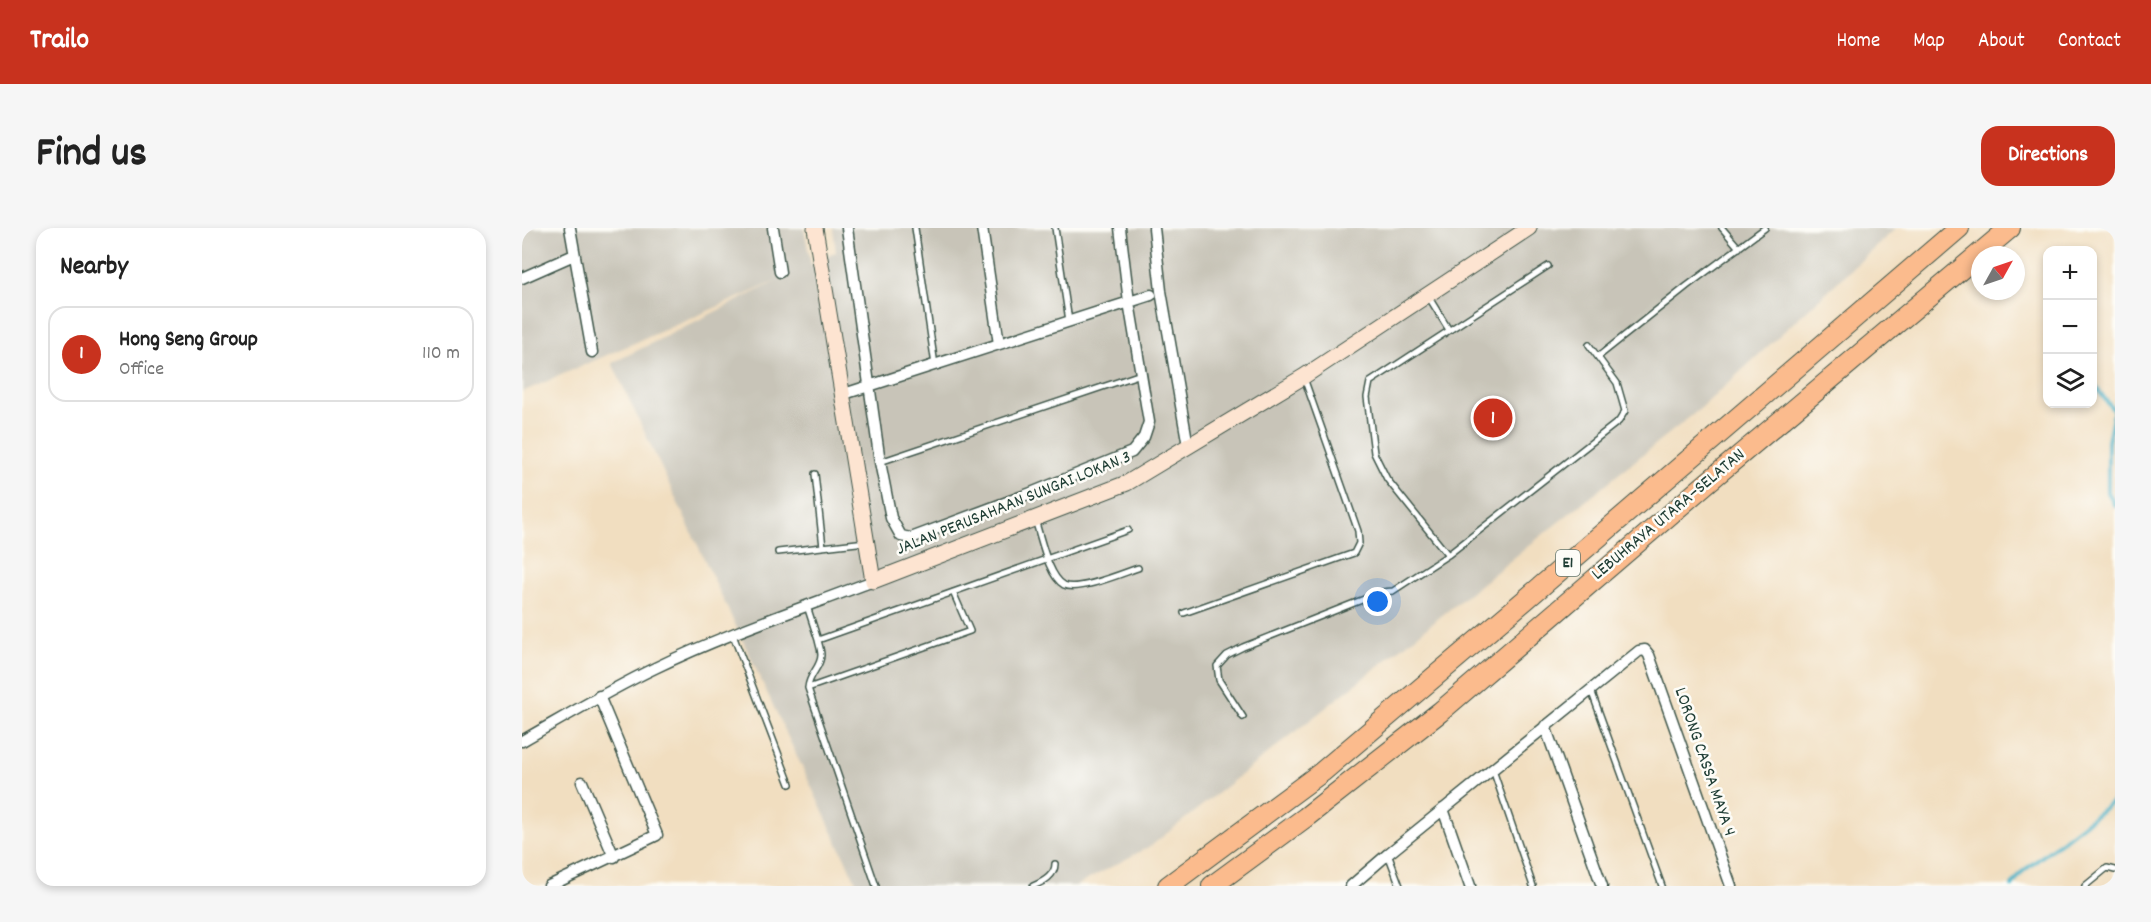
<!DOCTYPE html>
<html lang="en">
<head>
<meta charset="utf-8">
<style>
	:root { --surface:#fff; --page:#f6f6f6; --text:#222; --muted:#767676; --line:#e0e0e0; --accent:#c8321e }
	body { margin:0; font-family:Dekko,sans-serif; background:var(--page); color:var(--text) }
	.controls { position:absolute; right:18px; top:18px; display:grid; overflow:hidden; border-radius:12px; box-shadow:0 3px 9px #0003 }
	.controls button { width:54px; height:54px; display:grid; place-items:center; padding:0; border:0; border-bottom:2px solid var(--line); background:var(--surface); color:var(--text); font:30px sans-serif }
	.compass { position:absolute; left:1449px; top:18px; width:54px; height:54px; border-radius:50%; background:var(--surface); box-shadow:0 3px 9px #0003; rotate:50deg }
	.you { position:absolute; left:856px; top:374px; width:21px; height:21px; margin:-15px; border:4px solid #fff; border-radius:50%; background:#1a73e8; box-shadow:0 0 0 9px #1a73e833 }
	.badge { display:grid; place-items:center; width:39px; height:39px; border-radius:50%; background:var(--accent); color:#fff; font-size:20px; font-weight:700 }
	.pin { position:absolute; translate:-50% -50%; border:3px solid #fff; box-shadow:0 2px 6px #0006 }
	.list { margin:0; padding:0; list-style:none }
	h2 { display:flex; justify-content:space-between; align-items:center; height:78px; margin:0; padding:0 24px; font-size:26px }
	h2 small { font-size:20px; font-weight:400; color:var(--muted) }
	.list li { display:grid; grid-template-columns:39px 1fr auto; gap:18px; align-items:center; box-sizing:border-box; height:96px; margin:0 12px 12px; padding:0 12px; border:2px solid var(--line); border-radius:18px }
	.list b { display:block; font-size:22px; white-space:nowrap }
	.list p { margin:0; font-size:20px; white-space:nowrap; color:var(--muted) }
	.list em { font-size:20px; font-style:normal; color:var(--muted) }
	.icon { flex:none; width:33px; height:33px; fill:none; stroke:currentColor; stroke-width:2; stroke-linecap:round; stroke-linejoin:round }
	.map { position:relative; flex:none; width:1593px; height:658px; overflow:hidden; border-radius:18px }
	header { display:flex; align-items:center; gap:36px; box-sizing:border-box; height:84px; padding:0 30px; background:var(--accent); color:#fff }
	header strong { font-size:28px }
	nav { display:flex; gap:33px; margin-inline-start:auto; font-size:21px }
	.intro { display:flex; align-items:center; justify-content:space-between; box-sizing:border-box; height:144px; padding:0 36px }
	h1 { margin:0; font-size:42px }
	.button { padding:15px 27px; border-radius:18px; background:var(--accent); color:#fff; font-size:21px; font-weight:700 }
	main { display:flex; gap:36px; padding:0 36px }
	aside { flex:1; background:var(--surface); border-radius:18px; box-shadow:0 3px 9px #0003 }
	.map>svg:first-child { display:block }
</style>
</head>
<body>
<header>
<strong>Trailo</strong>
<nav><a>Home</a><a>Map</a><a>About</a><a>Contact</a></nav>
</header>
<div class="intro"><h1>Find us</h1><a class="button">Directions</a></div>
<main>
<aside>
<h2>Nearby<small></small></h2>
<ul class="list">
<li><span class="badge">1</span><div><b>Hong Seng Group</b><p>Office</p></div><em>110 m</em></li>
</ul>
</aside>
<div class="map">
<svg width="1593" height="658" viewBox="0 0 1593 658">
	<rect width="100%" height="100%" fill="#fdfcf7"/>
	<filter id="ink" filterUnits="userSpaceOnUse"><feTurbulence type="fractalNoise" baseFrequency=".0167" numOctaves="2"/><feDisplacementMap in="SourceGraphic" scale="12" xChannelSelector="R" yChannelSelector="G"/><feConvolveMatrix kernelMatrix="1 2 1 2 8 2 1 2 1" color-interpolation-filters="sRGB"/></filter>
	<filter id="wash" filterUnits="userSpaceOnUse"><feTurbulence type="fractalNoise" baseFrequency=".008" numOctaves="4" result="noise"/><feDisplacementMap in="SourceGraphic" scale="24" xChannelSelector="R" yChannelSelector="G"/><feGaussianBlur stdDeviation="1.35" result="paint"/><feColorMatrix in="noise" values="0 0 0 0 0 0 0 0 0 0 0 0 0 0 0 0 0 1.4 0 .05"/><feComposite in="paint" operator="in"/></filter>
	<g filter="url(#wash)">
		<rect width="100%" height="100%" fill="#f1dec0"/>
		<path fill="#c8c4b8" d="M0,0H282L289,37L314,24L311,0H1374L1179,180L873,425L630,617L554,658H336L90,135L257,52L0,164Z"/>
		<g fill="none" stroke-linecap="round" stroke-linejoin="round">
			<path stroke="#49b2c7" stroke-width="4" d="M1570,154L1592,183L1586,214V264L1593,278
				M1490,658L1500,644L1593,572"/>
		</g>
	</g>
	<g filter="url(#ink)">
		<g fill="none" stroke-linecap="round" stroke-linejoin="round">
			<defs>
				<path id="service" d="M393,0L413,137
					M533,0L547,93
					M1200,0L1217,20
					M906,68L927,102
					M1077,128L1165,58L1243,0
					M358,234L619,146
					M293,246L301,319
					M513,292C519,309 526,348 542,357C556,364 601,345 616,340
					M256,324L344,314
					M926,327L865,251L852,225L845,169L848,154L1026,38
					M285,378L296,412
					M662,385L832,325L837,315L836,303L782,150
					M211,407L268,556
					M286,460L448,403L431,364
					M1069,462L1140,658
					M721,489L697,452L695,438L705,427L721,419L860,364L871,363L926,327L1097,193L1103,183L1095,155L1067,117
					M971,542L1011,658
					M866,626L878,658
					M354,658L286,460C287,445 299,440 299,427C299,422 297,417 296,412L606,302
					M511,658C521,654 533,648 533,636
					M1563,658L1585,640L1593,642"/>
				<path id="minor" d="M48,0L70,124
					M251,0L258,44
					M325,0L358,234L369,290L379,308L389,310L509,265L610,224L622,209L627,194L607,74L598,0
					M460,0L477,116
					M632,0L639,63L666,218
					M0,50L52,27
					M322,166L629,67
					M1023,498L1080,658
					M0,513C44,488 87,462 133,440C203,406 278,381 351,353
					M60,554L92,629
					M921,581L948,658
					M27,658L135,607L77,468
					M829,658L866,626L1117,423L1123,422L1127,427L1209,658"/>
				<path id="secondary" d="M293,0L351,353L605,255L781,149L1007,0"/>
				<path id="motorway" d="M646,658L800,544L1002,373L1437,0
					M690,658L784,589L918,484L1186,254L1488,0"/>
			</defs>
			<use href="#service" stroke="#3e5549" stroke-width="8"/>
			<use href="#minor" stroke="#3e5549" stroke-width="13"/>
			<use href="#secondary" stroke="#3e5549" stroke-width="17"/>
			<use href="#motorway" stroke="#3e5549" stroke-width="22"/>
			<use href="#service" stroke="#fff" stroke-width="5"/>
			<use href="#minor" stroke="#fff" stroke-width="10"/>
			<use href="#secondary" stroke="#fde4d1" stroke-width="15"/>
			<use href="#motorway" stroke="#fbbb8d" stroke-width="20"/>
		</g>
	</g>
	<g text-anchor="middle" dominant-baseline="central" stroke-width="5" stroke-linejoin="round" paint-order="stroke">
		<rect fill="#fdfcf7" stroke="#62766e" stroke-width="1.5" x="1034" y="322" width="24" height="26" rx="4.5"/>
		<g font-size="16" font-weight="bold" fill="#1f3d34">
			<text x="1046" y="335">E1</text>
		</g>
		<g font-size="18" fill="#1f3d34" stroke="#fdfcf7">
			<text transform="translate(492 276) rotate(-22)">JALAN PERUSAHAAN SUNGAI LOKAN 3</text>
			<text transform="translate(1147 287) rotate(-40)">LEBUHRAYA UTARA–SELATAN</text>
			<text transform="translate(1182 534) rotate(71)">LORONG CASSA MAYA 4</text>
		</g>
	</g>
</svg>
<div class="controls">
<button>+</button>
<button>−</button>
<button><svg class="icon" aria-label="layers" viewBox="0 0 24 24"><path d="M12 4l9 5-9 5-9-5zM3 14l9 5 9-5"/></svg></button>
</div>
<svg class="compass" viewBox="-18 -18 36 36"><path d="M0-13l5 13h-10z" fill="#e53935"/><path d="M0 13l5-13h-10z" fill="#767676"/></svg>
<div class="you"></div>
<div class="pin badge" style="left:971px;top:190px">1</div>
</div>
</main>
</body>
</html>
